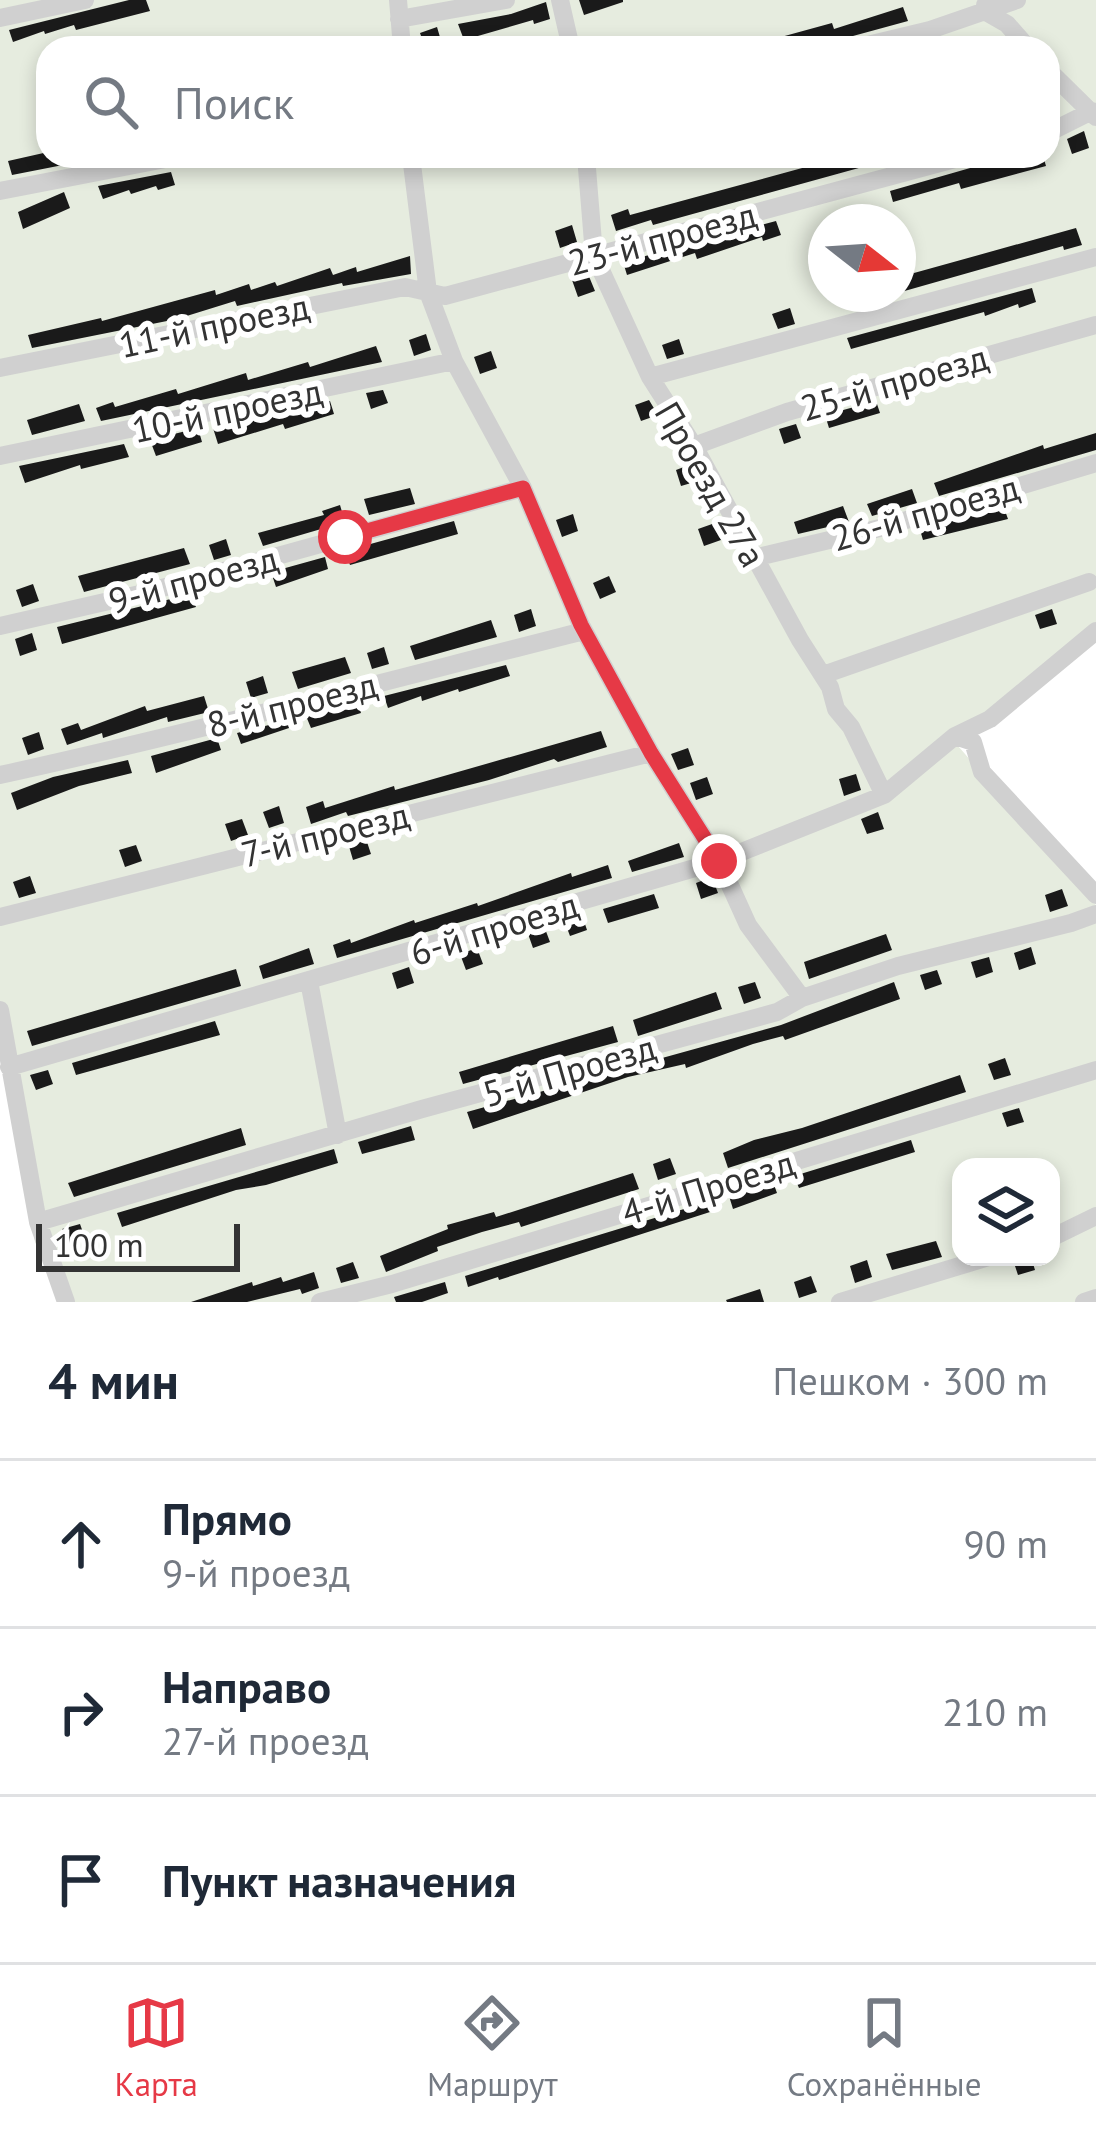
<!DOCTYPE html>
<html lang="ru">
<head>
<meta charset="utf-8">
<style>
	:root { --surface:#fff; --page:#f6f6f7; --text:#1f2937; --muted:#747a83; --line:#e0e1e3; --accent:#e63946 }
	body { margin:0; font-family:"PT Sans",sans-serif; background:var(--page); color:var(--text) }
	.controls { position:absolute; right:36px; bottom:36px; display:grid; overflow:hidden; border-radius:24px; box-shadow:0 6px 18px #0003 }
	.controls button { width:108px; height:108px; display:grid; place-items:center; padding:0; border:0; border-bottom:3px solid var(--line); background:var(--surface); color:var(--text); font:60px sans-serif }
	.compass { position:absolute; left:808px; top:204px; width:108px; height:108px; border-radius:50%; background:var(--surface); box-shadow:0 6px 18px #0003; rotate:107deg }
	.scale { position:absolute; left:36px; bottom:30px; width:204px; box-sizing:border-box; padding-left:12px; border:6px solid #333; border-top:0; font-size:33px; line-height:42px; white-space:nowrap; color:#333; -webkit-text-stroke:9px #fff; paint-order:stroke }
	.stop { position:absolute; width:36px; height:36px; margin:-27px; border:9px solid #e63946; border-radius:50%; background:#fff }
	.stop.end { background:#e63946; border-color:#fff; box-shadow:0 3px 12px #0008 }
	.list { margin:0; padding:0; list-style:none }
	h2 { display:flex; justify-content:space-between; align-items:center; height:156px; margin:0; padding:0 48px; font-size:51px }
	h2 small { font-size:39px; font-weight:400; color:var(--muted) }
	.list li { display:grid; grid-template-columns:78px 1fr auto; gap:36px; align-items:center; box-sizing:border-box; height:168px; padding:0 48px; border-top:3px solid var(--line) }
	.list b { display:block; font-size:45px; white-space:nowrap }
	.list p { margin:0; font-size:39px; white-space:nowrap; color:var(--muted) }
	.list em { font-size:39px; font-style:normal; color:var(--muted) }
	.icon { flex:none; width:66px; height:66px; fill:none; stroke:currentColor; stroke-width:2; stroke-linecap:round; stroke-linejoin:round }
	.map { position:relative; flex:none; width:1096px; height:1302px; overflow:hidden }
	.search { position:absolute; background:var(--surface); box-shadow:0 6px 18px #0003; left:36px; right:36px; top:36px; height:132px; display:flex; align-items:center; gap:30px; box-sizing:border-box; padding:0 42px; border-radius:36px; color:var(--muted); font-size:45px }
	.sheet { height:660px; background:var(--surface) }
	nav { display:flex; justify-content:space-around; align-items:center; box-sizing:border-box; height:168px; border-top:3px solid var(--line); background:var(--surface); font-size:33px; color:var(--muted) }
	nav a { display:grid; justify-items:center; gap:6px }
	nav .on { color:var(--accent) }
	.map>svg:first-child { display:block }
</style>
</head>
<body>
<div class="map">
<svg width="1096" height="1302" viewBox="0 0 1096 1302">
	<rect width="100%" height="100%" fill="#fff"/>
	<path fill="#e6ecdf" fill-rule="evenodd" d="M0,0H1096V636L952,739L1096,905V1302H62L35,1242L0,1026ZM48,48H1048V156H48ZM826,222H898V294H826ZM961,1167H1051V1257H961Z"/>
	<path fill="#1a1a1a" d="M129,0H146L150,11L76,30L74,25L45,34L44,31L13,42L9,30Z
		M579,0H623V2L584,15Z
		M546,2L550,19L534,24L533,20L464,40L458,24L511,14Z
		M903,7L908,21L820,45L785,48L781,37L832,23L834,29Z
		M437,27L442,44L425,48L420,33Z
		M1084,131L1089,148L1072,154L1067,139Z
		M48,152V156L71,158L62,161L63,165L12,175L8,161Z
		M846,156L895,158L653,225L651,220L616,231L611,215L628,209L630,215Z
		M1012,156H1043L1046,166L961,189L959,183L893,202L890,191Z
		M171,172L175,185L158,190L156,186L131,194L129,190L103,199L98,186Z
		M64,192L70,208L23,229L18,212Z
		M776,221L781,235L763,241L762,237L697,259L695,253L627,275L623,262Z
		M572,225L577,242L560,248L555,231Z
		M1076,228L1082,245L1064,250L1063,246L901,292L898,282V275L913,270L914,273Z
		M410,256L411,274L343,286L342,283L237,306L235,301L177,319L32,348L28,335L101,318L102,321L215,290L216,295L249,284L251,290L275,282L277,286L330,268L333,275L356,267L357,272Z
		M588,274L595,291L578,297L572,280Z
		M1032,288L1036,302L1019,308L1018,304L985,316L984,312L851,349L847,338Z
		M790,308L795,324L778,329L772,314Z
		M426,334L431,350L414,356L409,340Z
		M679,339L684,354L667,359L662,345Z
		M376,346L382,362L101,421L96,408L113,402L115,407L176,389L178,394L246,373L248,380L308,362L310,367Z
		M491,351L497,368L480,374L474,357Z
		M383,390L388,403L371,409L366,393Z
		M649,400L658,415L641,421L635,405Z
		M330,401L334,414L285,429L283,424L218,444L213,428Z
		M876,401L880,413L829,428L825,415Z
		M79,404L85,421L32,435L27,420Z
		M796,424L801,438L784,444L779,429Z
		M198,428L202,442L156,456L150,440Z
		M1096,433V450L939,496L934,483L1043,445L1044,449Z
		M124,444L129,457L81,469L80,465L25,483L19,466Z
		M689,465L698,481L681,486L676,470Z
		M410,488L415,504L369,515L364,499Z
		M912,489L917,503L872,516L867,504Z
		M340,505L345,522L263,546L258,533L324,515L322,511Z
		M1003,505L1008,519L923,540L920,530Z
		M843,506L849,522L798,534L794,522Z
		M573,514L578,531L562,537L556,520Z
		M454,521L458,534L350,565L345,551Z
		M715,523L721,540L704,546L698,529Z
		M226,539L231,555L214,560L209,545Z
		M184,548L190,564L84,592L78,576Z
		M325,557L328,569L276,587L271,572Z
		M609,576L616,592L600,599L593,583Z
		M33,584L39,601L22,607L16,590Z
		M191,594L196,607L62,644L57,627Z
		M531,609L536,626L519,632L514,615Z
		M1052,609L1057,624L1040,629L1035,615Z
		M491,620L497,637L415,660L410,646Z
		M32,633L37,650L20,656L15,639Z
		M384,647L389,664L372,669L367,653Z
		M345,657L351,673L298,689L292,672Z
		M506,665L510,676L459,692L458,689L422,701L421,696L388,708L384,696Z
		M263,676L268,693L251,698L246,682Z
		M204,696L209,712L168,722L167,717L103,738L102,733L67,745L61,729L78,723L81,730L145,706L147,711Z
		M358,703L361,713L311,728L306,716Z
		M289,720L292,727L241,744L237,733Z
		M601,731L607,747L558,762L554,759L489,780L348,816L346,812L311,824L306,807L323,801L325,808L394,786L395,790Z
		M39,732L44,749L28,755L22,738Z
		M217,738L221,750L156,773L151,756Z
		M688,748L694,765L678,770L671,754Z
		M128,760L132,773L79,786L17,810L11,793L53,777Z
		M856,774L861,790L844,796L839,779Z
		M707,777L713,794L696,800L690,783Z
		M279,806L284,823L269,828L263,812Z
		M878,812L884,829L867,834L861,819Z
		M242,819L248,835L231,841L225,824Z
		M366,839L371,854L353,860L348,843Z
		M679,843L684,857L632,872L628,861Z
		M136,845L142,861L125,867L119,850Z
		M608,865L612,878L337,958L333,945L350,939L351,943L414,920L415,923L477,903L478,906L571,873L572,877Z
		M30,876L36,893L19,898L13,882Z
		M712,877L718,893L701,899L696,883Z
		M1062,889L1068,906L1050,912L1045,895Z
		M654,894L659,908L608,923L603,909Z
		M582,915L587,930L570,936L564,920Z
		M544,926L550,942L533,948L527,931Z
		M886,934L892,950L809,979L804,962Z
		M1031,947L1036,964L1019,970L1014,953Z
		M309,948L314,964L263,979L259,966Z
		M477,948L483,964L466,970L460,954Z
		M989,957L993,972L976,978L971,962Z
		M409,967L414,983L397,989L392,973Z
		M236,969L241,986L32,1046L27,1031Z
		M937,970L942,984L925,990L920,975Z
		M755,982L761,998L744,1004L738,987Z
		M894,982L900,999L785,1040L783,1036L753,1044L686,1068L685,1064L628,1077L473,1129L467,1112L781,1025Z
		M716,992L722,1009L638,1036L633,1020Z
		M215,1021L220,1035L76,1075L72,1063Z
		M613,1026L618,1042L463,1084L459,1072Z
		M1005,1058L1011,1075L994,1080L988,1064Z
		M48,1070L53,1084L36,1090L30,1075Z
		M960,1075L966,1092L728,1168L723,1153L754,1140L802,1128Z
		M1019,1108L1024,1122L1007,1127L1002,1113Z
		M411,1126L415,1140L362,1154L358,1142Z
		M241,1128L246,1145L74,1197L68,1183Z
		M911,1140L915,1152L799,1188L794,1176Z
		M334,1149L338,1163L266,1185L236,1190L122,1227L117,1213Z
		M670,1158L676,1174L658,1180L653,1164Z
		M633,1173L639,1189L521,1227L519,1222L482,1232L437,1247L438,1251L386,1272L380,1256L448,1229L447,1225L494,1212L496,1217Z
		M773,1182L777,1193L733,1209L729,1196Z
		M707,1202L710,1212L499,1280L498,1277L468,1287L465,1276Z
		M80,1224L85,1238L68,1244L62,1229Z
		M936,1241L942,1257L892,1270L886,1254Z
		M1012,1257H1031L1035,1270L1018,1275Z
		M867,1260L872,1277L855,1283L850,1266Z
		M353,1262L359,1278L341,1283L336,1268Z
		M314,1272L319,1288L302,1294L300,1289L247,1302H191L252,1282L253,1286L281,1277L283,1282Z
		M811,1276L817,1292L799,1298L794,1282Z
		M445,1282L448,1293L422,1302H396L394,1297Z
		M760,1289L764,1302H727L726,1300Z"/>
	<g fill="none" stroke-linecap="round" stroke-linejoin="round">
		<path stroke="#d0d0d0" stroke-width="18" d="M398,0L402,48
			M560,0L571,48
			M985,5L986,12L1007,24L1028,48
			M0,18L85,0
			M399,19L506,0
			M855,48L930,30L1017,0
			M1048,70L1096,117
			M1048,133L1092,111
			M411,156L428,292L454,361L523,488L581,625L651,753L719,861L748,925L802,998
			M586,156L594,255L650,377L694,446L800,640L830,687L836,709L851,727L884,795
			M0,191L181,156
			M0,368L405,287L445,296L966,156
			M650,377L1096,257
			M694,446L787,412L1096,325
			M0,456L454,361
			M754,558L880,528L1096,463
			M0,626L144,593L523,488
			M1096,631L990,719L955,736L973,742L982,772L1096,895
			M823,675L1089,582
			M0,775C196,732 390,680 584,631
			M0,917L651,753
			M309,981L338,1135
			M0,1010L38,1222L66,1302
			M9,1067L719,861L884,795L955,736
			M38,1222L422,1109L777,1012L802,998L898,966L1071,923L1096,914
			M1051,1238L1096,1216
			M320,1302L392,1284L1096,1070
			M840,1302L989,1257
			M1084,1302L1096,1298"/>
	</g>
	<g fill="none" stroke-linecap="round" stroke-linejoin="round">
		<path stroke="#e63946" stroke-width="15" d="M345,537L523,488L581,625L651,753L719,861"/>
	</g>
	<g text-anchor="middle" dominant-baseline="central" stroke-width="12" stroke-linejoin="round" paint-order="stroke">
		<g font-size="36" fill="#333" stroke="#fff">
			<text transform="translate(662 238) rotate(-15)">23-й проезд</text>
			<text transform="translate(214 325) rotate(-12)">11-й проезд</text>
			<text transform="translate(894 382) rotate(-16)">25-й проезд</text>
			<text transform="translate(227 410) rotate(-12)">10-й проезд</text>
			<text transform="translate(711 484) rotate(60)">Проезд 27а</text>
			<text transform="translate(925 512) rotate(-16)">26-й проезд</text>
			<text transform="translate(193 579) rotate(-15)">9-й проезд</text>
			<text transform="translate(292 704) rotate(-14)">8-й проезд</text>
			<text transform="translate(325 834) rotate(-14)">7-й проезд</text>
			<text transform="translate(494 928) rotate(-17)">6-й проезд</text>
			<text transform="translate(569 1070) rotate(-16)">5-й Проезд</text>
			<text transform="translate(708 1187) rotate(-17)">4-й Проезд</text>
		</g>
	</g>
</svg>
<div class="controls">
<button><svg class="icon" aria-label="layers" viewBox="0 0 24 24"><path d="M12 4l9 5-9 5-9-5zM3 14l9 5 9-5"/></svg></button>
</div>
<svg class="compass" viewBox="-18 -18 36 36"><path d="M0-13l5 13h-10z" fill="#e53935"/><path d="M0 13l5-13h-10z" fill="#747a83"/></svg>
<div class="scale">100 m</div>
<div class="stop" style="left:345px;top:537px"></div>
<div class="stop end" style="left:719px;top:861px"></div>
<div class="search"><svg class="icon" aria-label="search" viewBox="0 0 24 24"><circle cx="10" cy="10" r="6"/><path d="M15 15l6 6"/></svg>Поиск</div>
</div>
<section class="sheet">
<h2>4 мин<small>Пешком · 300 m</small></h2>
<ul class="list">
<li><svg class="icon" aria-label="ahead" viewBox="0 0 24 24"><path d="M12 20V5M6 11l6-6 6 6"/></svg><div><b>Прямо</b><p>9-й проезд</p></div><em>90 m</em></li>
<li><svg class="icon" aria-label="right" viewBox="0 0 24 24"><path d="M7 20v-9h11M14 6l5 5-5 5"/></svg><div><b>Направо</b><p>27-й проезд</p></div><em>210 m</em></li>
<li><svg class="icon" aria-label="arrive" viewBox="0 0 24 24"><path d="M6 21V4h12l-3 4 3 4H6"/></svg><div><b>Пункт назначения</b></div></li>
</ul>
</section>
<nav>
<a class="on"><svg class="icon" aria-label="map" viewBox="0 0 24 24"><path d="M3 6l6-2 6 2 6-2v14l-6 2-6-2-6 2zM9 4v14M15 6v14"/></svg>Карта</a>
<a><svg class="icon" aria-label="directions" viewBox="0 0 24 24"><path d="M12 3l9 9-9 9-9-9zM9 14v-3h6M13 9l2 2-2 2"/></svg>Маршрут</a>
<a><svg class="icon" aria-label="saved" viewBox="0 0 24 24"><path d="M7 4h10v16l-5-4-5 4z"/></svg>Сохранённые</a>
</nav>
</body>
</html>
